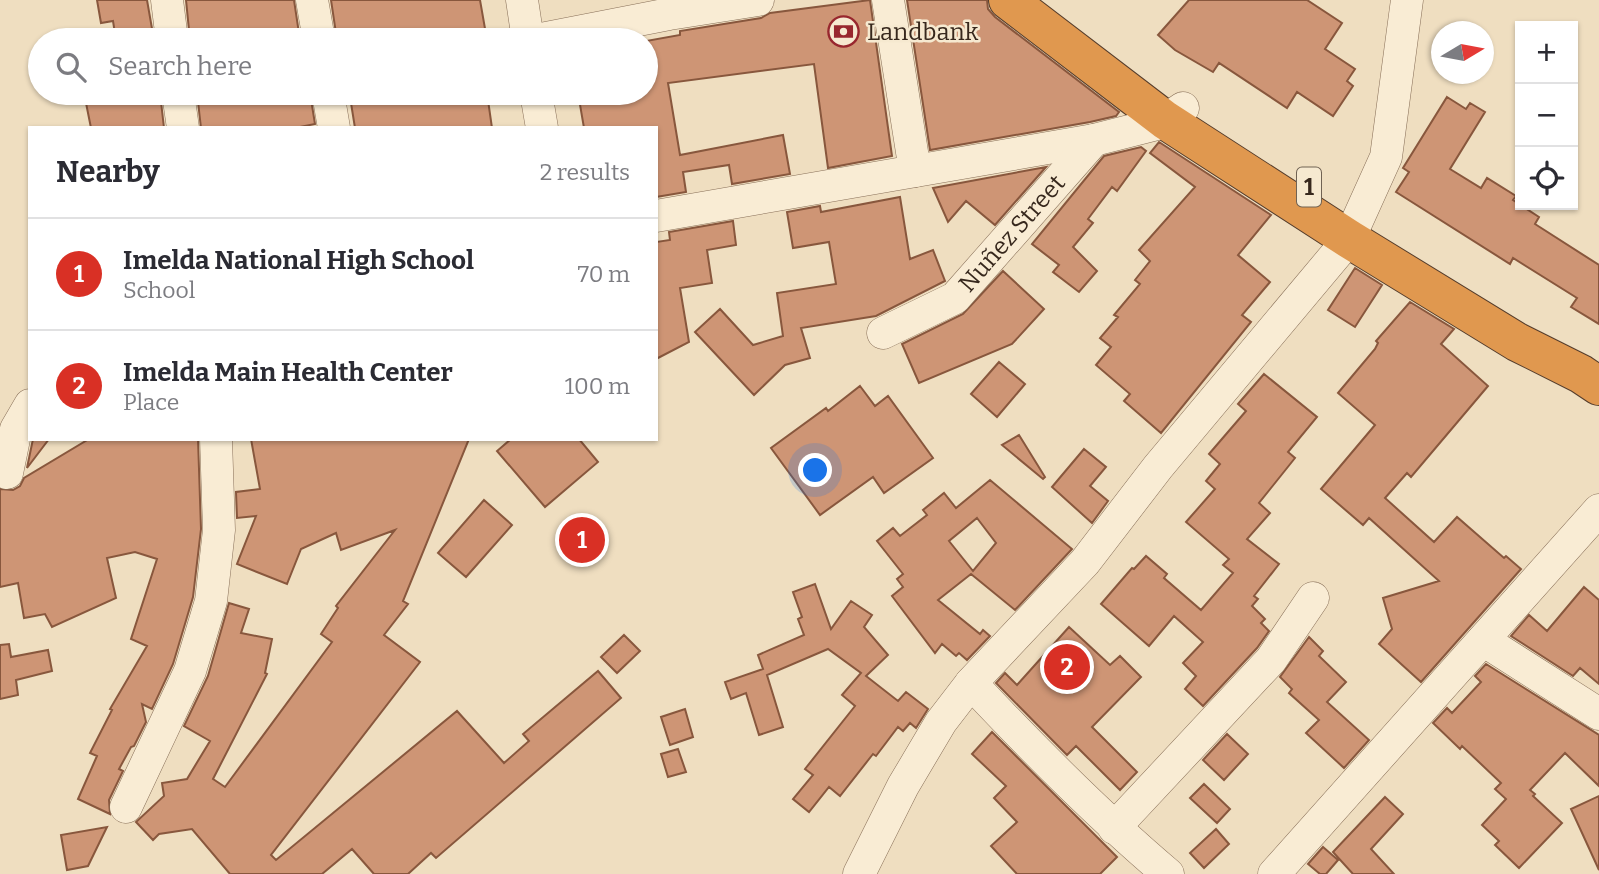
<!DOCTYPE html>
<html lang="en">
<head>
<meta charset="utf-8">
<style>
	:root { --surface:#fff; --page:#f7f7f7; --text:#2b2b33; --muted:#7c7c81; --line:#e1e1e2; --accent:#d93025 }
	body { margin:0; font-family:Bitter,serif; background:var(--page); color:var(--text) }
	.controls { position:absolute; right:21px; top:21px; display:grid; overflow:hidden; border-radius:0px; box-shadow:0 2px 5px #0004 }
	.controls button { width:63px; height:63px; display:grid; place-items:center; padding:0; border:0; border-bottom:2px solid var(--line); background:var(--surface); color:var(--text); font:35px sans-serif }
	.compass { position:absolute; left:1431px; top:21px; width:63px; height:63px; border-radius:50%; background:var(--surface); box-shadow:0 2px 5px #0004; rotate:80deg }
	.you { position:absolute; left:816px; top:471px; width:24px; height:24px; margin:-18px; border:5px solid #fff; border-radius:50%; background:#1a73e8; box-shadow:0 0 0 10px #1a73e833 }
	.badge { display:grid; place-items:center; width:46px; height:46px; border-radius:50%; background:var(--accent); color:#fff; font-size:23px; font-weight:700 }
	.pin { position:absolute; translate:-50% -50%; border:4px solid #fff; box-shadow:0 2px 7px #0006 }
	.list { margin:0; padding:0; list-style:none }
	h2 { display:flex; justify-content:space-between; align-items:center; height:91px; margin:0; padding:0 28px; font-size:30px }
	h2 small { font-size:23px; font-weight:400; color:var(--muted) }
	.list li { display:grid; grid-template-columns:46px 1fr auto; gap:21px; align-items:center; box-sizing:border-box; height:112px; padding:0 28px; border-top:2px solid var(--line) }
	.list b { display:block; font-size:26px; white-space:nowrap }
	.list p { margin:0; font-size:23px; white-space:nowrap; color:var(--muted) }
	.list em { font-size:23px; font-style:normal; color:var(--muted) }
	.icon { flex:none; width:38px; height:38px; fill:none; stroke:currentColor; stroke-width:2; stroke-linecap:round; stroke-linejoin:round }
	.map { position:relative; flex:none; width:1599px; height:874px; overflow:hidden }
	.search { position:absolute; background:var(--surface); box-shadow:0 2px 5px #0004; left:28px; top:28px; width:630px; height:77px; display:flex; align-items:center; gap:18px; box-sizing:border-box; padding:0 24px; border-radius:38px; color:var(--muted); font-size:26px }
	.panel { position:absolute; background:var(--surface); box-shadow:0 2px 5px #0004; left:28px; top:126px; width:630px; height:315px; border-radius:0px }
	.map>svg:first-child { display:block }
</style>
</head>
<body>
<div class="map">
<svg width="1599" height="874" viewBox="0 0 1599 874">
	<rect width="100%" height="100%" fill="#efdec0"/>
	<path fill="#ce9575" stroke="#88573d" stroke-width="2" fill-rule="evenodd" d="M97,0H147L154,40H116L113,21L101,23Z
		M186,0H294L300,40H190Z
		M331,0H480L487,40H337Z
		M870,0L892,156L828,168L814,64L668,83L680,155L783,135L790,174L732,184L729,165L683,172L686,192L656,197V128H584L578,93H646V41L680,35V31L761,18L770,13Z
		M907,0H987L988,9L995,17L1119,112L1116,116L1090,122L930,150Z
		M1189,0H1307L1342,23L1325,49L1355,69L1347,81L1353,86L1333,116L1297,92L1287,108L1219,63L1213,72L1175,50L1158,35Z
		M84,93H160L164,128H91Z
		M197,93H310L315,124L295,128H201Z
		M392,93H487L492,128H355L351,103L393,97Z
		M1447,97L1466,109L1470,103L1485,112L1450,169L1481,188L1487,178L1516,196L1513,200L1539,217L1535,224L1599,265V324L1571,307L1577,298L1513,258L1510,264L1396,192L1409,172L1403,168Z
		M1159,142L1271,215L1238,255L1270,282L1242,315L1251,322L1161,433L1124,401L1130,394L1096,365L1111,347L1100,338L1118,317L1114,315L1140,284L1135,280L1150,261L1139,250L1195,187L1150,153Z
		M1141,147L1146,151L1117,191L1112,187L1088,219L1093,223L1073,247L1097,271L1079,292L1053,272L1059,265L1032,244L1104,156Z
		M1046,167L995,225L966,201L948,222L933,188Z
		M900,197L910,259L933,250L945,281L876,316L801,328L810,358L785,365L754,395L695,332L720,309L753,345L783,336L777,293L836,284L829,242L793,248L787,212L820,206L821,212Z
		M733,221L736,245L707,250L712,283L680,288L689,342L656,359V242L670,240L669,232Z
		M1355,268L1382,285L1355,327L1328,310Z
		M1003,271L1044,309L1012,344L919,383L902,344L963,314Z
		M1410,302L1454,329L1441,344L1488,386L1411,477L1407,473L1385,498L1434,542L1457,517L1504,558L1506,556L1521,569L1421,682L1379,644L1392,629L1383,598L1439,581L1369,518L1363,525L1321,489L1375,425L1338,393L1375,349L1378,343L1376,341Z
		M999,362L1025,384L997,417L971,394Z
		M1264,374L1317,417L1288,452L1295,458L1259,503L1270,513L1247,539L1279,564L1254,596L1258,599L1252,606L1265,619L1261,623L1269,631L1257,648L1203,706L1185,689L1196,676L1183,663L1203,642L1174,616L1149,646L1101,604L1132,568L1134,569L1146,556L1167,574L1164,578L1201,610L1233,573L1223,565L1229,559L1186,522L1215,489L1206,481L1220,464L1209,454L1246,411L1238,404Z
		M860,386L875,406L888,396L933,458L884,493L873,477L820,515L771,448L826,408L828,411Z
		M1019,435L1045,477L1043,479L1002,445Z
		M33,439H49L27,468Z
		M89,439H198L201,529L193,597L173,664L152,709L142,704L146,722L134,746L131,747L119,769L123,771L109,800L110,814L78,799L97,756L90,753L112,710L110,709L147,646L131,639L157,559L135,552L107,558L116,598L52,627L45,614L24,618L18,583L0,587V489L13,490L20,486L24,478Z
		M251,439H469L403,601L408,604L384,635L420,662L271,855L276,860L457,711L504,763L529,741L523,734L598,671L621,698L436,858L431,853L408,874H374L352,849L322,874H230L192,829L159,834L153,840L136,822L164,796L162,783L187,779L210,741L184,726L208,676L229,603L249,609L241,633L272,639L265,673L267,674L213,779L225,787L332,642L321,634L338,608L336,606L395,530L341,550L336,533L301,549L287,584L237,564L256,516L237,518L236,492L260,489Z
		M511,439H579L598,462L545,507L497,451Z
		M1084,449L1106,467L1090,486L1108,501L1092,523L1052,487Z
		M990,480L1072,549L1015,610L971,574L938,600L980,634L983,630L990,636L967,660L959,653L956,656L942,644L935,653L892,596L903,587L897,579L903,574L877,541L893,528L900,536L927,515L923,510L944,493L956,508ZM977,518L996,543L973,571L949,541Z
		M484,500L512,525L466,577L438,553Z
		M815,584L831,629L851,601L872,615L864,627L888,655L866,676L898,701L906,692L928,709L916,728L910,723L903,731L898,727L876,756L873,754L840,796L829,787L809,812L793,799L813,775L805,769L855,706L842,695L861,673L828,649L767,675L783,727L759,735L746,693L731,699L725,682L763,669L758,655L804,635L798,619L802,617L793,592Z
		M1584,587L1599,600V684L1580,668L1573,676L1511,636L1529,615L1547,631Z
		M1069,627L1110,665L1120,656L1141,677L1092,727L1137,772L1120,790L1076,746L1067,755L996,683L1005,673L1017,685Z
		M624,635L640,651L617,673L601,657Z
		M1309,637L1323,651L1319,656L1346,682L1327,702L1369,740L1344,768L1306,733L1319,720L1289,693L1292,689L1280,677Z
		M9,644L11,657L48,650L52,671L16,680L18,695L0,699V645Z
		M1486,664L1599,735V786L1565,753L1530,790L1535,794L1533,796L1562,823L1519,868L1495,845L1499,841L1482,825L1506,799L1495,789L1501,783L1462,746L1460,749L1433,723L1447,708L1452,713L1481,682L1475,676Z
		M685,709L693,737L670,745L661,717Z
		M992,732L1117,857L1100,874H1017L991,846L1017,822L994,798L1006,786L972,754Z
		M1227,734L1248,754L1224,780L1203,760Z
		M678,749L686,772L668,777L661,754Z
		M1204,784L1230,809L1217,823L1190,798Z
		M1599,796V870L1571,809Z
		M1385,797L1403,814L1371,849L1394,874H1353L1333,852Z
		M107,827L88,866L67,870L61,835Z
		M1216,829L1229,844L1204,868L1190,853Z
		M1323,847L1338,860L1326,874H1320L1308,864Z"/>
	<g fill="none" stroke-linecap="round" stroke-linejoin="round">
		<defs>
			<g id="minor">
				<path d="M167,0L172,40"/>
				<path d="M312,0L319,40"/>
				<path d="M522,0L528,40"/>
				<path d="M888,0L915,171"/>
				<path d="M536,40L669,14L758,0"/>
				<path d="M178,93L183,128"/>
				<path d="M328,93L334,128"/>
				<path d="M536,93L542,128"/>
				<path d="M656,216L1094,140L1161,123L1183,108"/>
				<path id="s1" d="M883,333L955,298L1094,140"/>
				<path d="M7,473L16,429L30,405"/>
				<path d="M1483,640L1599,714"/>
				<path d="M971,683C1034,750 1098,815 1168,874"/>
				<path d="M126,807L190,671L211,601L219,530L216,439"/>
				<path d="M1114,828L1271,660L1313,598"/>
				<path d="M859,874L903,786L941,722L971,683L1085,562L1158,467L1349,239L1386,157L1407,0"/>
				<path d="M1274,874L1599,510"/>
			</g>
			<path id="highway" d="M1008,0L1165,120L1349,239L1517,342L1581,374L1599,386"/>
		</defs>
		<use href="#minor" stroke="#886f58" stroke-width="33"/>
		<use href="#highway" stroke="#553d2c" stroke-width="40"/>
		<use href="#minor" stroke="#f9ecd4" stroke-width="32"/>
		<use href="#highway" stroke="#e0984f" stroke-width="38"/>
	</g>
	<defs>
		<symbol id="bank-ring" viewBox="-11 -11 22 22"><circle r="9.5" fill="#f6e9d0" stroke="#98272e" stroke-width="1.5"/><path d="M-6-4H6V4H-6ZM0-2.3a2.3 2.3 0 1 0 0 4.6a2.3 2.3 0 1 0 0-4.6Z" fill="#98272e"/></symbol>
	</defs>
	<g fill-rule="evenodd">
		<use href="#bank-ring" x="826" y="14" width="35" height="35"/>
	</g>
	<g text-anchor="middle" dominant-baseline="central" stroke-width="5" stroke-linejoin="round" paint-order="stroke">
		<rect fill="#f6e9d0" stroke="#706253" stroke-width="2" x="1297" y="167.5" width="24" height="39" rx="5"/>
		<g font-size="23" font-weight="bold" fill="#37281d">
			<text x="1309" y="187">1</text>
		</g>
		<g font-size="24" fill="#37281d" stroke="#f6e9d0" text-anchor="start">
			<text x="867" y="32">Landbank</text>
		</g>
		<g font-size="24" fill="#37281d" stroke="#f6e9d0">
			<text stroke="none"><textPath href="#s1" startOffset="166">Nuñez Street</textPath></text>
		</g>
	</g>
</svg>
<div class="controls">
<button>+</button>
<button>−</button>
<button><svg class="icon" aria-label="locate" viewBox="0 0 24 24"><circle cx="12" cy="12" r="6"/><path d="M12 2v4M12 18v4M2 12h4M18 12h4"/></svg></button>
</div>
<svg class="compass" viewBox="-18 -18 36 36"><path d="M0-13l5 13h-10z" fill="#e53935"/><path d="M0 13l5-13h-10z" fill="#7c7c81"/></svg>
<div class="you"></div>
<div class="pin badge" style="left:582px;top:540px">1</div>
<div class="pin badge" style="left:1067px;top:667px">2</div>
<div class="search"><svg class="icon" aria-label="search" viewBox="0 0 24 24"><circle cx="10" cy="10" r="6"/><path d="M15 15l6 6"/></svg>Search here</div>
<section class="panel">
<h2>Nearby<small>2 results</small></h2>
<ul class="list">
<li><span class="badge">1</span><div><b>Imelda National High School</b><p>School</p></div><em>70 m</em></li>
<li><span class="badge">2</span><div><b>Imelda Main Health Center</b><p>Place</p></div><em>100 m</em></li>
</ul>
</section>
</div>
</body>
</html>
